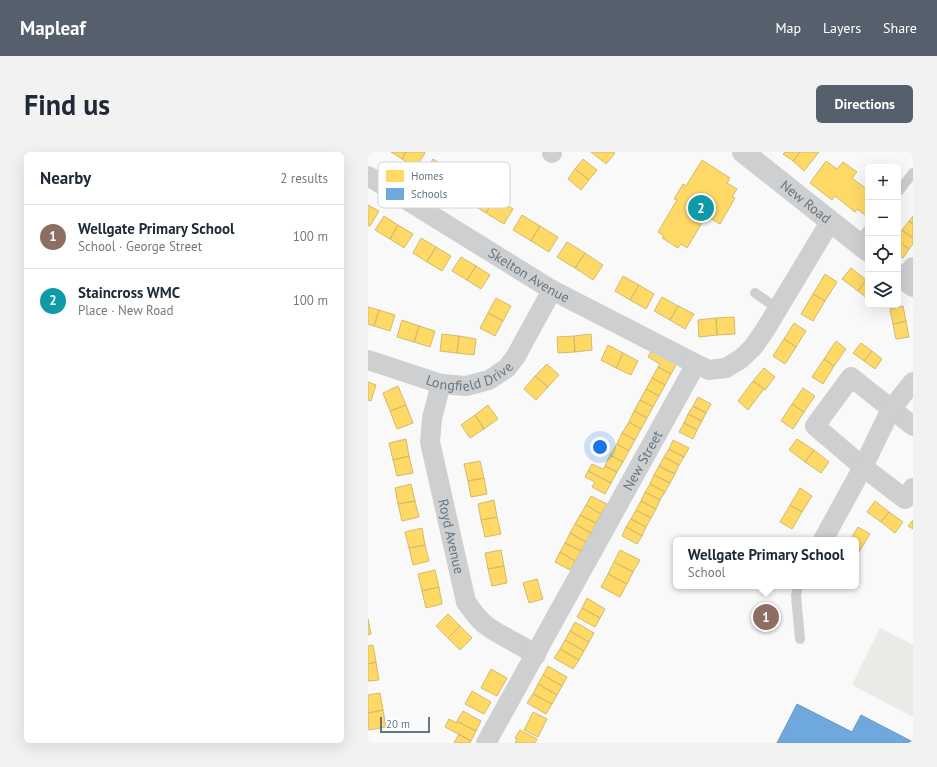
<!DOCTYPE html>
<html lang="en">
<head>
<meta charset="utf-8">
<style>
	:root { --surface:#fff; --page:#f2f2f3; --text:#1f2937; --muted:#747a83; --line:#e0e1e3; --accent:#56606c }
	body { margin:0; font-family:"PT Sans",sans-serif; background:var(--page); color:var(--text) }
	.controls { position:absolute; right:12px; top:12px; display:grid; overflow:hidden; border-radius:6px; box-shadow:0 4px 16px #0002 }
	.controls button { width:36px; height:36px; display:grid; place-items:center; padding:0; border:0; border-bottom:1px solid var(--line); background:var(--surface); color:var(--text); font:20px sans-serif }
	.scale { position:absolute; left:12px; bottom:10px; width:50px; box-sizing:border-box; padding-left:4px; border:2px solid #657683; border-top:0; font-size:11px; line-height:14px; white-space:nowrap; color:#657683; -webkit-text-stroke:3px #fff; paint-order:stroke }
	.you { position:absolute; left:232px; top:295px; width:14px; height:14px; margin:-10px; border:3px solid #fff; border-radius:50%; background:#1a73e8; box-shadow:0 0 0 6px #1a73e833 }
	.badge { display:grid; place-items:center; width:26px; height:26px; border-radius:50%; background:var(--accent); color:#fff; font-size:13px; font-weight:700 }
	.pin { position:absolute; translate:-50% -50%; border:2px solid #fff; box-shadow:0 1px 4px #0006 }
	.popup { position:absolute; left:305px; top:385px; width:186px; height:52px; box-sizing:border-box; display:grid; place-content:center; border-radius:6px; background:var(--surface); filter:drop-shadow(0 1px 3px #0005); font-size:13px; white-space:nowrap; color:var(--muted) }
	.popup b { font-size:15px; color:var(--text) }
	.popup::after { content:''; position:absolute; left:50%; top:100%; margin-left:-8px; border:8px solid transparent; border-top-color:var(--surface) }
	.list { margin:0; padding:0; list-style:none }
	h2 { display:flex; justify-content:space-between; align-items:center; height:52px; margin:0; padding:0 16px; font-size:17px }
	h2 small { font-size:13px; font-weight:400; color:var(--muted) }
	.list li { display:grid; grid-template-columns:26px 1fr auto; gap:12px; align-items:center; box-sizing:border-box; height:64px; padding:0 16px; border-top:1px solid var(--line) }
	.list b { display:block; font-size:15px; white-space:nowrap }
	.list p { margin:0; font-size:13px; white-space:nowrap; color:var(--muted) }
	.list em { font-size:13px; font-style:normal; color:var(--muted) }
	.icon { flex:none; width:22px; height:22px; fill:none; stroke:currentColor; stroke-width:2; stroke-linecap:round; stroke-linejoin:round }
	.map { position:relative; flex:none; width:545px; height:591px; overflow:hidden; border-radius:6px }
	header { display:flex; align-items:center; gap:24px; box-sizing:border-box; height:56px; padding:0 20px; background:var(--accent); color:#fff }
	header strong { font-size:19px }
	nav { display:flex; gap:22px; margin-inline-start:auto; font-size:14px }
	.intro { display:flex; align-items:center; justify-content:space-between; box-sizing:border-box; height:96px; padding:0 24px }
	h1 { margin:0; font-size:28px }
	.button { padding:10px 18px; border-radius:6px; background:var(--accent); color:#fff; font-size:14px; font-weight:700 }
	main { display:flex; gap:24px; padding:0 24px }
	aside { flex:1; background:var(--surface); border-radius:6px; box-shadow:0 4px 16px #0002 }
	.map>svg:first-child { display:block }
</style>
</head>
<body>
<header>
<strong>Mapleaf</strong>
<nav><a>Map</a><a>Layers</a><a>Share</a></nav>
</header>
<div class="intro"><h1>Find us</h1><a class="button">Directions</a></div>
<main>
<aside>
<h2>Nearby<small>2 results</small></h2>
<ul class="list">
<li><span class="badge" style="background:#8d6e63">1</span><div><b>Wellgate Primary School</b><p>School · George Street</p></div><em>100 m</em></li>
<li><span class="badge" style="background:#0f9aa8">2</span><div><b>Staincross WMC</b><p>Place · New Road</p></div><em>100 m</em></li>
</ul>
</aside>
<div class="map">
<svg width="545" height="591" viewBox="0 0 545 591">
	<rect width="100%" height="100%" fill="#f9f9f9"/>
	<path fill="#e8ebe6" d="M512,476L545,493V565L484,533Z"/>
	<path fill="#ffd966" stroke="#d1bb6f" d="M23,0H38L34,7Z
		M38,0H56L57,1L48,15L34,7Z
		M223,0H245L247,1L238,12Z
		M417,0H432L425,9L415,2Z
		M432,0H451L436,19L425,9Z
		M65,7L83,18L73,33L55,22Z
		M215,7L229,18L221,28L207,17Z
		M334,8L362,26L359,31L369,37L364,45L367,46L352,72L338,64L319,96L313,92L310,96L294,86L296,84L290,80L309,48L306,47L315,32L318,34Z
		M458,9L469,17L475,10L489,20L484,26L500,38V65L489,57L487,60L467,44L464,48L442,31Z
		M207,17L221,28L213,38L200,27Z
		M83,18L101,29L91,44L73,33Z
		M109,35L127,46L118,61L100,50Z
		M127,46L145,57L136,72L118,61Z
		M0,53L11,59L2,74L0,73Z
		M154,63L172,74L163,89L145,78Z
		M16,64L30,73L22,87L7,78Z
		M545,64V72L541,69Z
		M541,69L545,72V86L534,78Z
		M30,73L45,82L36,96L22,87Z
		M172,74L190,85L181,100L163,89Z
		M534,78L545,86V92L541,97L530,89V84Z
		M53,86L68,95L59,110L45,101Z
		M530,89L541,97L535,106L530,102Z
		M199,90L217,101L207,116L189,105Z
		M68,95L83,104L74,119L59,110Z
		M217,101L235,113L225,128L207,116Z
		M93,105L108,114L99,128L84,119Z
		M108,114L122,123L113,137L99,128Z
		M483,116L498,128L490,139L474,127Z
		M457,122L469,130L457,149L445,142Z
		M255,124L271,133L262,148L247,139Z
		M498,128L500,129V147L490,139Z
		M271,133L286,142L278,157L262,148Z
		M445,142L457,149L445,169L433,162Z
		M294,145L310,154L302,168L286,159Z
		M128,146L143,154L135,169L120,161Z
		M310,154L326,162L317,177L302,168Z
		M535,154L538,169L525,172L522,157Z
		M0,155L11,158L6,174L0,172Z
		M11,158L27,163L22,179L6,174Z
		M120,161L135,169L127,184L112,176Z
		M366,165L367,182L349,183L348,166Z
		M348,166L349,183L331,185L330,168Z
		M34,168L51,174L46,190L29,185Z
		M538,169L541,185L528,187L525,172Z
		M426,171L438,179L428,195L416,187Z
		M51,174L67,179L62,195L46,190Z
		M74,182L91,184L89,201L72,199Z
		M223,182L224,198L207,200L206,184Z
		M91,184L108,187L106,203L89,201Z
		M206,184L207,200L190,201L189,185Z
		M416,187L428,195L417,212L405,204Z
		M468,189L478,197L466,214L456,207Z
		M493,191L504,199L496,209L485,201Z
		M240,193L255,201L248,216L233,208Z
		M284,198L309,211L303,222L290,215L292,212L280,205Z
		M504,199L514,207L507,217L496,209Z
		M255,201L270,209L263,223L248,216Z
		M456,207L466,214L455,232L444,225Z
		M179,212L191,223L180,235L167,224Z
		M290,215L303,222L297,233L284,226Z
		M396,216L407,225L397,238L385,229Z
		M167,224L180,235L168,248L156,237Z
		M284,226L297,233L291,244L278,237Z
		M385,229L396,237L380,258L370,249Z
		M0,230L8,233L3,249L0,248Z
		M30,234L38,253L22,259L15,241Z
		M435,236L447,244L436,260L424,252Z
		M278,237L291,244L285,255L272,248Z
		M330,245L343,252L338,261L325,254Z
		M272,248L285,255L279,266L266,259Z
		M424,252L436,260L425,277L413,269Z
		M38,253L45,271L29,277L22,259Z
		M120,253L130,267L116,277L107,263Z
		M325,254L338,261L334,269L320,262Z
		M266,259L279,266L273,277L261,270Z
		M320,262L334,269L329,278L316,271Z
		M107,263L116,277L102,286L93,273Z
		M261,270L273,277L267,288L254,281Z
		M316,271L329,278L325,287L311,280Z
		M254,281L267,288L261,299L249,292Z
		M38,287L41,304L25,308L21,291Z
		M429,287L446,298L437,310L421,298Z
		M305,288L321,296L316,305L301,297Z
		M249,292L261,299L255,310L242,303Z
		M301,297L316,305L311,313L296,305Z
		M446,298L461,310L453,321L437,310Z
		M242,303L255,310L249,320L237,314Z
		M41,304L45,321L29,324L25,308Z
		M296,305L311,313L307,322L291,314Z
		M112,309L116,326L100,329L96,312Z
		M224,312L235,317L237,314L249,320L243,331L220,319Z
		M291,314L307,322L302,331L286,323Z
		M220,319L243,331L237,342L224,335L227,330L217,325Z
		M286,323L302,331L297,340L282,332Z
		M116,326L119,342L103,345L100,329Z
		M43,332L47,349L30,352L27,336Z
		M282,332L297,340L292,348L277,340Z
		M432,336L444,344L434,360L422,353Z
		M277,340L292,348L288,357L273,349Z
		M223,344L239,352L233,362L218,353Z
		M126,348L129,365L113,368L110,352Z
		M47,349L51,365L34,369L30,352Z
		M273,349L288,357L283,366L268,358Z
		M507,349L521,360L513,370L499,360Z
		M218,353L233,362L228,371L212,363Z
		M422,353L434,360L424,377L412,370Z
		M268,358L283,366L278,375L263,367Z
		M521,360L535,370L527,381L513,370Z
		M212,363L228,371L223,381L207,372Z
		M129,365L133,382L117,385L113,368Z
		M263,367L278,375L274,384L258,375Z
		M545,368V377L540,374Z
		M207,372L223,381L218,390L202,381Z
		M258,375L274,384L269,392L254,384Z
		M490,375L502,382L491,400L488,398V388H482Z
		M54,376L57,393L41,396L37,380Z
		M202,381L218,390L213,399L197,391Z
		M197,391L213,399L207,409L192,400Z
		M57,393L61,409L45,413L41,396Z
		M133,398L136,414L120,417L117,401Z
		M252,398L272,408L265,420L246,410Z
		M192,400L207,409L202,418L187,410Z
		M246,410L265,420L259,432L240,422Z
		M136,414L139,431L124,434L120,417Z
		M67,418L71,435L54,439L50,422Z
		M240,422L259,432L252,445L233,435Z
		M169,427L175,447L161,451L155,431Z
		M71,435L74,452L58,456L54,439Z
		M219,446L237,457L232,466L214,456Z
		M214,456L232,466L227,475L209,465Z
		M80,462L92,474L80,486L68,474Z
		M0,467L3,482L0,483Z
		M207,470L226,481L221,490L202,479Z
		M92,474L104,486L92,498L80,486Z
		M202,479L221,490L216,499L197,488Z
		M197,488L216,499L211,508L192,497Z
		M5,493L8,510L0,512V494Z
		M192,497L211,508L205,517L186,506Z
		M8,510L11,528L0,529V512Z
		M180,514L199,525L194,534L175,523Z
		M123,517L139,526L129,544L113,536Z
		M175,523L194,534L189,543L170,532Z
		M170,532L189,543L184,552L165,542Z
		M104,539L123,550L116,562L97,552Z
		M12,541L15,558L0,561V543Z
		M165,542L184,552L178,562L159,551Z
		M15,558L18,575L1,578L0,561Z
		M95,559L113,569L108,579L89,569Z
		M165,560L179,567L170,585L156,578Z
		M81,567L89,571V569L108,579L103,589L77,575Z
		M152,578L169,587L167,591H147L149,587L147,586Z
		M91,582L103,589L102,591H86Z"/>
	<path fill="#6fa8dc" stroke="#6c99c1" d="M429,552L484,580L493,563L545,590L544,591H409Z"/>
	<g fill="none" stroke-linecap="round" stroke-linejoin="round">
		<path stroke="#cecfd0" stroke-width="10" d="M530,40L545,21
			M490,91L500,78
			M387,141L410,157
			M430,434L428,444L432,487"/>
		<g stroke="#cecfd0" stroke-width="20">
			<path d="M184,1V0"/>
			<path id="s1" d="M0,24L184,138L328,212"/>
			<path d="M536,127L545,115"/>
			<path id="s2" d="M0,208L73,232L98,234L121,228L139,216L148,204L184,138"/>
			<path id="s3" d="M73,232L64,266L62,290L98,450C104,458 110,468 119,474C134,485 152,492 168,503"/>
			<path d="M545,274L483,225L447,274L495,315L537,347L545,336"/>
			<path d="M455,388L495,315L523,257L545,230"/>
			<path id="s4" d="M118,591L328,212L341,218L358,216L374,206L386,194L397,178L462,70"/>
		</g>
		<g stroke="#cecfd0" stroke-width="22">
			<path id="s5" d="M375,0L500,99"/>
			<path d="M530,122L545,134"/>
		</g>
	</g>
	<g text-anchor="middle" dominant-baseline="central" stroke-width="4" stroke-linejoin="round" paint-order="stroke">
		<g font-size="14" fill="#657683" stroke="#fff">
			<text stroke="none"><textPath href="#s5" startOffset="80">New Road</textPath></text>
			<text stroke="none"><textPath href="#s1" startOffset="189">Skelton Avenue</textPath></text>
			<text stroke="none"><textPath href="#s2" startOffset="107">Longfield Drive</textPath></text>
			<text stroke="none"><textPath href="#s4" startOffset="323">New Street</textPath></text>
			<text stroke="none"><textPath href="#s3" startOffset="156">Royd Avenue</textPath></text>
		</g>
	</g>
	<rect x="10" y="10" width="132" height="46" rx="6" fill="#fff" stroke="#d1d6da" stroke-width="1"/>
	<rect x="18" y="18" width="18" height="12" fill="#ffd966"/>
	<rect x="18" y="36" width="18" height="12" fill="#6fa8dc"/>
	<g font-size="11" fill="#657683">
		<text x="43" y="28">Homes</text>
		<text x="43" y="46">Schools</text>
	</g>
</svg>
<div class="controls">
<button>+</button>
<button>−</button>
<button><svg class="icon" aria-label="locate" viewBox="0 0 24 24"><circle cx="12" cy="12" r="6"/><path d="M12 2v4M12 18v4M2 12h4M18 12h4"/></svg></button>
<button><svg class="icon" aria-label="layers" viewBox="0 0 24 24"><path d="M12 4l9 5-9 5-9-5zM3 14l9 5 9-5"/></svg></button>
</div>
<div class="scale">20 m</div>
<div class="you"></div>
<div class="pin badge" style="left:398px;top:465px;background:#8d6e63">1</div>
<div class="popup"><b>Wellgate Primary School</b>School</div>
<div class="pin badge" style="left:333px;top:56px;background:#0f9aa8">2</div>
</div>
</main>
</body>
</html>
